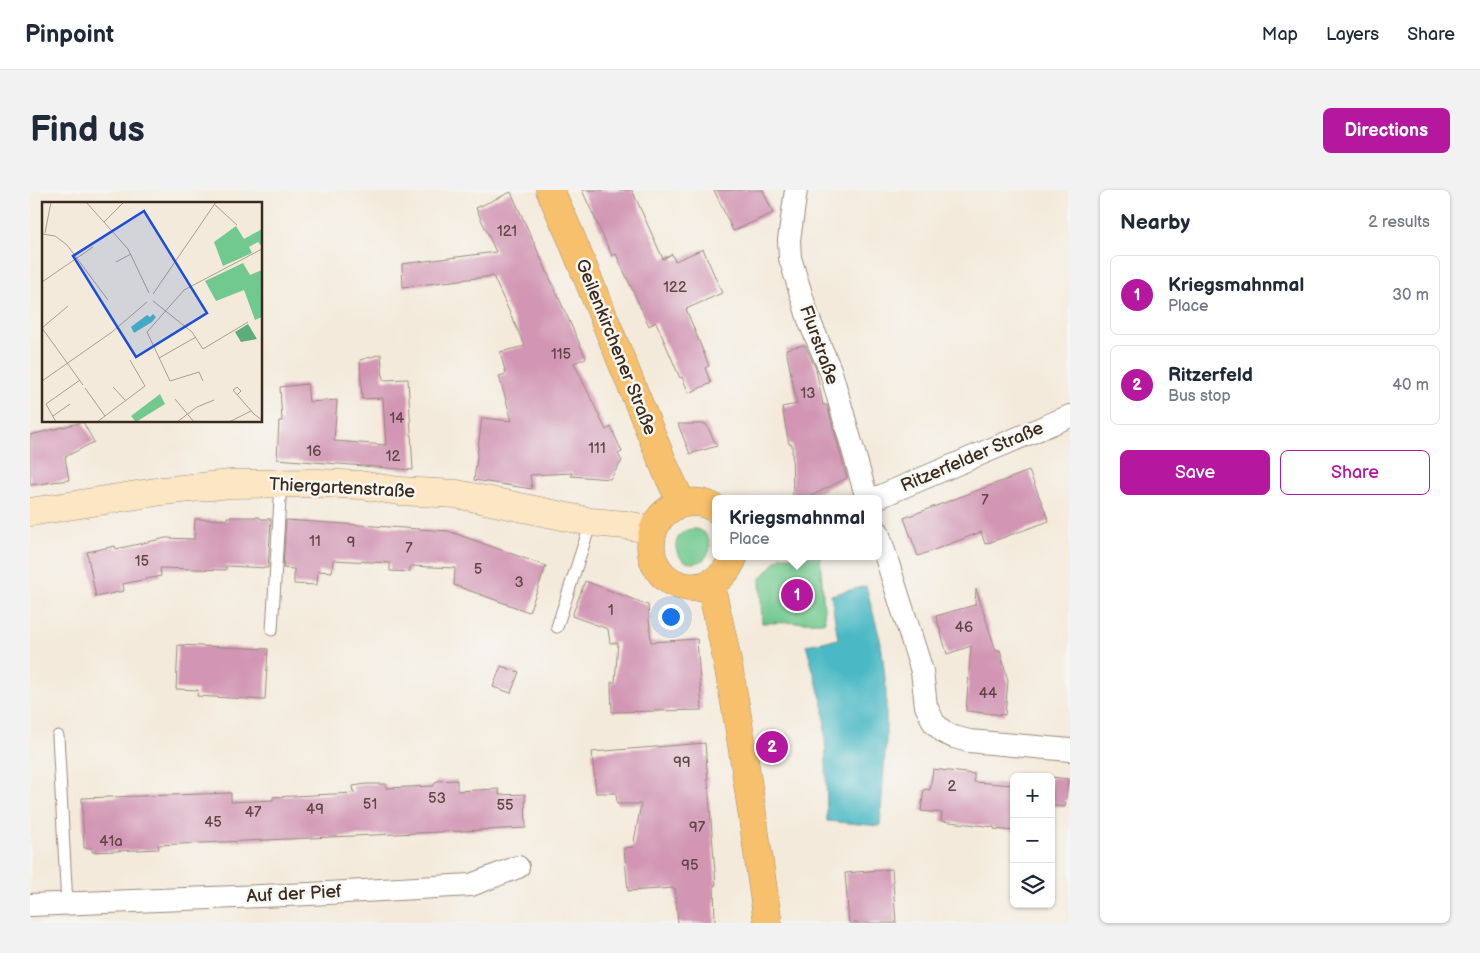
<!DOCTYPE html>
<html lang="en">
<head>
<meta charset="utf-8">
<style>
	:root { --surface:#fff; --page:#f2f2f3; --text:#1f2937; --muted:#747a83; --line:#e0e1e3; --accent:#b5179e }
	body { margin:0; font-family:"Balsamiq Sans",sans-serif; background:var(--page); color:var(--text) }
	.controls { position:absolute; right:15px; bottom:15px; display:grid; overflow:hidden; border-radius:8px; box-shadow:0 1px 4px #0004 }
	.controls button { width:45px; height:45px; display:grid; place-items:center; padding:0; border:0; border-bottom:1px solid var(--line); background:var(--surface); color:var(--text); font:25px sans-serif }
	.you { position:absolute; left:640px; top:426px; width:18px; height:18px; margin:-12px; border:4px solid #fff; border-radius:50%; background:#1a73e8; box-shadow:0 0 0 8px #1a73e833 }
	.badge { display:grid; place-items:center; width:32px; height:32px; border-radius:50%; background:var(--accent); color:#fff; font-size:16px; font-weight:700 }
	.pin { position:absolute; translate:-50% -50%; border:2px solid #fff; box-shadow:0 1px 5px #0006 }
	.popup { position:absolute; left:682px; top:305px; width:170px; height:65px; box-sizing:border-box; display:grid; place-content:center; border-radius:8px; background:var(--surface); filter:drop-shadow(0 1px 4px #0005); font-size:16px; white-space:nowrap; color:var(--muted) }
	.popup b { font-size:19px; color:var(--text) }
	.popup::after { content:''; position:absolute; left:50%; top:100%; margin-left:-10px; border:10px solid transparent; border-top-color:var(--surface) }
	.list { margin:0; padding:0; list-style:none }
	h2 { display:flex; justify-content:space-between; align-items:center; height:65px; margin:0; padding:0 20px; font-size:21px }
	h2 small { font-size:16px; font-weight:400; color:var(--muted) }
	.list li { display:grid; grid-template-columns:32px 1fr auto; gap:15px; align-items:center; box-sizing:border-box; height:80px; margin:0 10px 10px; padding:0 10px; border:1px solid var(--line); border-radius:8px }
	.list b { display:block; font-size:19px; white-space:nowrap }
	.list p { margin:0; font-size:16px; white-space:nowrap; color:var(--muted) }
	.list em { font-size:16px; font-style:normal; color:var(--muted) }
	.actions { display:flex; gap:10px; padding:15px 20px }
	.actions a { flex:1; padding:11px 0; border:1px solid var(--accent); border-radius:8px; text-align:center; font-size:18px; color:var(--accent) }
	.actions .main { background:var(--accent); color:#fff }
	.icon { flex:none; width:28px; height:28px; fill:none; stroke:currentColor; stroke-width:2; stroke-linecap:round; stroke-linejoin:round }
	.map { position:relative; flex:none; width:1040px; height:733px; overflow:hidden; border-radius:8px }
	header { display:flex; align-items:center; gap:30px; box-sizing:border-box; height:70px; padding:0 25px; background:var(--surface); border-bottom:1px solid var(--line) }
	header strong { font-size:24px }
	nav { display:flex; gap:28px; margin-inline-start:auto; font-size:18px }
	.intro { display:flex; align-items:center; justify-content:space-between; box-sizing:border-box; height:120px; padding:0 30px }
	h1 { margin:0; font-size:35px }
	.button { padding:12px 22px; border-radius:8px; background:var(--accent); color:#fff; font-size:18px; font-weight:700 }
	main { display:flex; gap:30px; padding:0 30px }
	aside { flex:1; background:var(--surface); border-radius:8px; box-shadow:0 1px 4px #0004 }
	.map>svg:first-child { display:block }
</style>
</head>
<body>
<header>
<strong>Pinpoint</strong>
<nav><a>Map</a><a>Layers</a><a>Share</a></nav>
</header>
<div class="intro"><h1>Find us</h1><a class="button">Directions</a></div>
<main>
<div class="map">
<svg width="1040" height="733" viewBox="0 0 1040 733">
	<rect width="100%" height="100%" fill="#f6f6f2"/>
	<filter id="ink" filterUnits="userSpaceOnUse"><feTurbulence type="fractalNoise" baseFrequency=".02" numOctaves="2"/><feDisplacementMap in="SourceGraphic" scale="10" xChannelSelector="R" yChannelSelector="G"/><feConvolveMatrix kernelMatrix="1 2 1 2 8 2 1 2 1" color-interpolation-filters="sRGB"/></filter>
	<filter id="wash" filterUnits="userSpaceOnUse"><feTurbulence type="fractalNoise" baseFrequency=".0096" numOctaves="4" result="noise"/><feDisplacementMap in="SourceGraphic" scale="20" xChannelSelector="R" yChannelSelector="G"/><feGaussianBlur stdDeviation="1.12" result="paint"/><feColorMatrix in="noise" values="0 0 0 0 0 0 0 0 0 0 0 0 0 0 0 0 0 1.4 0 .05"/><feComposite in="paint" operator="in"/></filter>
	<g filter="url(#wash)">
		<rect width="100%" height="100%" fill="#f4eadb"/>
		<path fill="#72c98f" stroke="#567a56" d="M646 356a17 17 0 1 1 34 0a17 17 0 1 1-34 0Z
			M751,366H790L795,432L732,433L730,389Z"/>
		<path fill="#4bb9c5" stroke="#437272" d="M836,396L851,453L856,496V550L850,636L797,631L796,574L794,519L776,455L808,449L801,405Z"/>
		<g id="blocks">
			<path fill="#d296b4" d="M552,0H602L633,69L642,64L645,71L673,59L692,103L656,119L679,176L675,178L681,193L659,203L652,187L650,188L626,132L619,136L586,64L582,66Z
				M684,0H733L743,23L703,41Z
				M481,2L556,168L544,173L576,240L581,237L592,262L588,264L592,271L580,289L541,286L542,283L500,285L502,299L444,290L452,228L482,231L469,186L476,184L470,162L495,156L463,86L373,97L372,74L466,62L446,18Z
				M775,155L786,179L793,215H797L817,288L775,309H763L762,254H759L752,217L767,214L756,159Z
				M351,164L353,190L378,189L383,280L247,269L249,231H252L250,197L277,194L279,212L307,210L304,251L356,255L353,208L332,209L330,170Z
				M53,232L64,252L35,267L39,290L0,295V245Z
				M648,234H676L687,256L660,264Z
				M999,281L1019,331L955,354L951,342L888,366L874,328Z
				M197,327H230V329H241L238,378L196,376V380L130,378L131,386L93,394L94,401L66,407L57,362L85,356L86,359L136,348L164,349L165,329L197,330Z
				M256,330L418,341L516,376L499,422L424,395L425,378L380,376V382L360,381V373L303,370L302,382L288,381L287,395L264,394V379L253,378Z
				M555,391L618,415L621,452L667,449L672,520L582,522L581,492H585L588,453H580L578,439L542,426Z
				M946,399L966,461L970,460L978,491L975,525L936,521L941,456L917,464L906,426L945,415Z
				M148,455L238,459L235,510L167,506L168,500L146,499Z
				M471,476L489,482L481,503L463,497Z
				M675,553L686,695H684L685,733H648L645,698L598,701L594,658L603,657L611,614H587L586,603H566L562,562Z
				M903,579L944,584V592L984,595V641L964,639V637L911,631L912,623L891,621L894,599L900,600Z
				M985,584L1018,587H985Z
				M1021,587L1038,589L1035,617L1024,616L1021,618Z
				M427,590V601L469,599V605L495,604L496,638L128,655L129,659L62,662V658H54L52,608L201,603V612L243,610V607L324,603L323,596L336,594H356V598L403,596L407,591Z
				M862,679L866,733H819L815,683Z"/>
		</g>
	</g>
	<g filter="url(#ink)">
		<use href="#blocks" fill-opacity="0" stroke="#988a7c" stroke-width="1"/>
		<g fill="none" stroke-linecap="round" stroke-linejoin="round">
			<defs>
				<path id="service" d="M527,437L561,332
					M242,440L251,293
					M28,546L37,714"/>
				<path id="minor" d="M766,0L759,50L760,68L779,130L801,182L837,309
					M844,309L1040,226
					M848,342L892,481L896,516L904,533L915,543L924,547L939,551L1040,560
					M0,715L280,704L441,695L488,677"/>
				<path id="secondary" d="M0,322L132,301L200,294L289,293L330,295L369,301L427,304L561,332L596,335L623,340"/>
				<path id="primary" d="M520,0L540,45L636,280L652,314
					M686,319C674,311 658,310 645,316C633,322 624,333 622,346C612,398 683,420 704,366
					M680,394C708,505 721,620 738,733"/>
			</defs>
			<use href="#service" stroke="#988a7c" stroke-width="13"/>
			<use href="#minor" stroke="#988a7c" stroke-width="24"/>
			<use href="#secondary" stroke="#988a7c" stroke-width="29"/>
			<use href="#primary" stroke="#988a7c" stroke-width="29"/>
			<use href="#service" stroke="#fff" stroke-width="11"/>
			<use href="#minor" stroke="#fff" stroke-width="22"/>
			<use href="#secondary" stroke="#fce6c4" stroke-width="28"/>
			<use href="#primary" stroke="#f7c06c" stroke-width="28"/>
		</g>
	</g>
	<g text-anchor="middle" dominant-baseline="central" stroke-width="5" stroke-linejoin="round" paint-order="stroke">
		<g font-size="15" fill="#614544">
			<text x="477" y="41">121</text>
			<text x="645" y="97">122</text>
			<text x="531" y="164">115</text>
			<text x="778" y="203">13</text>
			<text x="367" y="228">14</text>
			<text x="567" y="258">111</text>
			<text x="284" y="261">16</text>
			<text x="363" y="266">12</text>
			<text x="955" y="310">7</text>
			<text x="285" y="351">11</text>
			<text x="321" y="352">9</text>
			<text x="379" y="358">7</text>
			<text x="112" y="371">15</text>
			<text x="448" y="379">5</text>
			<text x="489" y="392">3</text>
			<text x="581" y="420">1</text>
			<text x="934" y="437">46</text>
			<text x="958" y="503">44</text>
			<text x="652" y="572">99</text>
			<text x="922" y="596">2</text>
			<text x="407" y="608">53</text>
			<text x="340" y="614">51</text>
			<text x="475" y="615">55</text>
			<text x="285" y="619">49</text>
			<text x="223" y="622">47</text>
			<text x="183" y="632">45</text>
			<text x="667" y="637">97</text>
			<text x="81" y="651">41a</text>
			<text x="660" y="675">95</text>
		</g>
		<g font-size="18" fill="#3b2a1e" stroke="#f6f6f2">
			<text transform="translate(789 155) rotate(70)">Flurstraße</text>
			<text transform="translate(586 157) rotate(68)">Geilenkirchener Straße</text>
			<text transform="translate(942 267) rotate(-23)">Ritzerfelder Straße</text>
			<text transform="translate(312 298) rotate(3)">Thiergartenstraße</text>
			<text transform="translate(264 704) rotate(-3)">Auf der Pief</text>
		</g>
	</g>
	<g transform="translate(12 12)">
		<rect width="220" height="220" fill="#f4eadb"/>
		<path d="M194,24L202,37L220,27V45L216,40L207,45L210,51L181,64L172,40ZM201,61L208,73L220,68V115L213,118L202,88L174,99L163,79ZM118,192L123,202L94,220L89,214Z" fill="#72c98f"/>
		<path d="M206,122L215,137L199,140L193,130Z" fill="#5dad7a"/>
		<path d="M111,112L114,115L110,120L92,131L89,125L105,113L108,115Z" fill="#4bb9c5"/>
		<path fill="none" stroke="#aa9d8f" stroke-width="1" d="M44,0L86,47L107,91M172,2L195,23M62,20L82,0M3,31L9,0M0,32L13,34L25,43L66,98M74,60L89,52M0,80L51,45M111,92L174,0M111,99L150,130L161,147L206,120M0,126L41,183M0,126L26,104M117,156L154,135M0,179L70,130L105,100M161,179L157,170L128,179L105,130L142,88L220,47M71,185L84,199M43,186L63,214M195,193L199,189L195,185L191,188L212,212L220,218M133,197L152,220M11,214L28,202M14,220L4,202L38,178M55,220L103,184L88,158M135,220L155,205L172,198M187,220L209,209"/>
		<path fill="#1d4ed8" fill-opacity="0.15" stroke="#1d4ed8" stroke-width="2.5" d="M102,9L165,111L94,155L31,54Z"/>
		<rect width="220" height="220" fill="none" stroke="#3b2a1e" stroke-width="2.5"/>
	</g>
</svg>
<div class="controls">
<button>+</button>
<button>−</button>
<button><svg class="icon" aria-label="layers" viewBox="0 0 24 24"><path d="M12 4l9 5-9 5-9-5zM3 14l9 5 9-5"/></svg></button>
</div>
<div class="you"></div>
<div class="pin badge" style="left:767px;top:405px">1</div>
<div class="popup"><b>Kriegsmahnmal</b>Place</div>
<div class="pin badge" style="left:742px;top:557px">2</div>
</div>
<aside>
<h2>Nearby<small>2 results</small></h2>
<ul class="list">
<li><span class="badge">1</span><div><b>Kriegsmahnmal</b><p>Place</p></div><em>30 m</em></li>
<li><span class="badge">2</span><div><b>Ritzerfeld</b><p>Bus stop</p></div><em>40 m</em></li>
</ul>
<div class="actions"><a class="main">Save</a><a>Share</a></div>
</aside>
</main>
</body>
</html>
